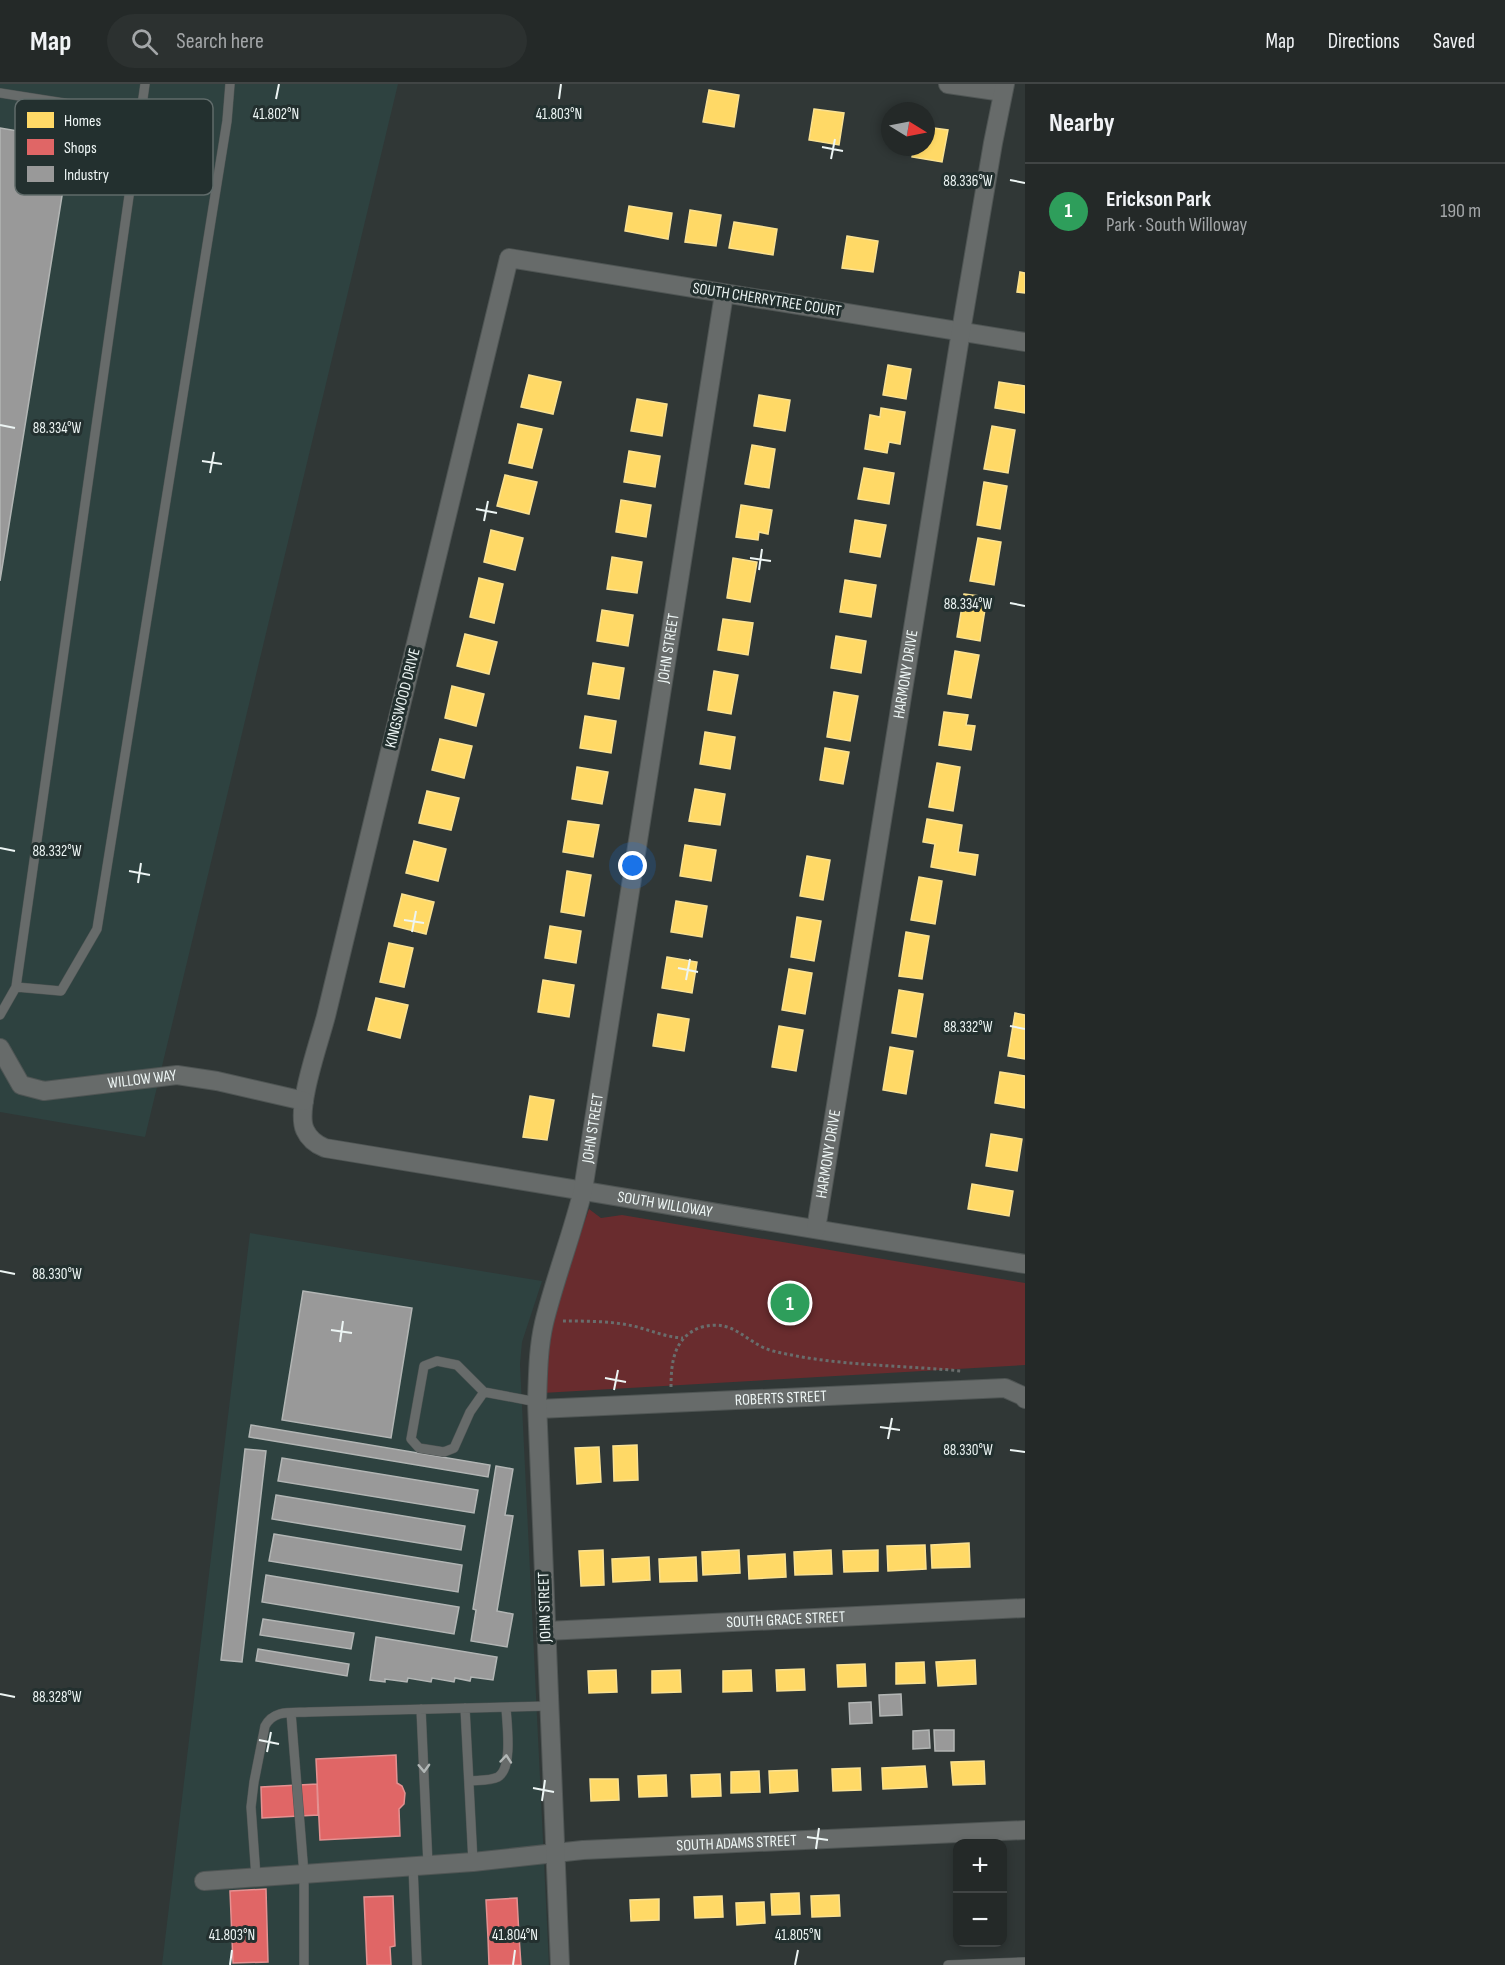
<!DOCTYPE html>
<html lang="en">
<head>
<meta charset="utf-8">
<style>
	:root { --surface:#242928; --page:#2c3130; --text:#f1f3f6; --muted:#a3a6a8; --line:#414545; --accent:#8c9099 }
	body { margin:0; font-family:"Sofia Sans Condensed",sans-serif; background:var(--page); color:var(--text) }
	.controls { position:absolute; right:18px; bottom:18px; display:grid; overflow:hidden; border-radius:12px; box-shadow:0 3px 9px #0003 }
	.controls button { width:54px; height:54px; display:grid; place-items:center; padding:0; border:0; border-bottom:2px solid var(--line); background:var(--surface); color:var(--text); font:30px sans-serif }
	.compass { position:absolute; left:881px; top:18px; width:54px; height:54px; border-radius:50%; background:var(--surface); box-shadow:0 3px 9px #0003; rotate:100deg }
	.you { position:absolute; left:633px; top:782px; width:21px; height:21px; margin:-15px; border:4px solid #fff; border-radius:50%; background:#1a73e8; box-shadow:0 0 0 9px #1a73e833 }
	.badge { display:grid; place-items:center; width:39px; height:39px; border-radius:50%; background:var(--accent); color:#fff; font-size:20px; font-weight:700 }
	.pin { position:absolute; translate:-50% -50%; border:3px solid #fff; box-shadow:0 2px 6px #0006 }
	.list { margin:0; padding:0; list-style:none }
	h2 { display:flex; justify-content:space-between; align-items:center; height:78px; margin:0; padding:0 24px; font-size:26px }
	h2 small { font-size:20px; font-weight:400; color:var(--muted) }
	.list li { display:grid; grid-template-columns:39px 1fr auto; gap:18px; align-items:center; box-sizing:border-box; height:96px; padding:0 24px; border-top:2px solid var(--line) }
	.list b { display:block; font-size:22px; white-space:nowrap }
	.list p { margin:0; font-size:20px; white-space:nowrap; color:var(--muted) }
	.list em { font-size:20px; font-style:normal; color:var(--muted) }
	.icon { flex:none; width:33px; height:33px; fill:none; stroke:currentColor; stroke-width:2; stroke-linecap:round; stroke-linejoin:round }
	.map { position:relative; flex:none; width:1025px; height:1881px; overflow:hidden }
	header { display:flex; align-items:center; gap:36px; box-sizing:border-box; height:84px; padding:0 30px; background:var(--surface); border-bottom:2px solid var(--line) }
	header strong { font-size:28px }
	nav { display:flex; gap:33px; margin-inline-start:auto; font-size:21px }
	.search { width:420px; height:54px; background:var(--page); display:flex; align-items:center; gap:15px; box-sizing:border-box; padding:0 21px; border-radius:33px; color:var(--muted); font-size:22px }
	main { display:flex }
	aside { flex:1; background:var(--surface) }
	.map>svg:first-child { display:block }
</style>
</head>
<body>
<header>
<strong>Map</strong>
<div class="search"><svg class="icon" aria-label="search" viewBox="0 0 24 24"><circle cx="10" cy="10" r="6"/><path d="M15 15l6 6"/></svg>Search here</div>
<nav><a>Map</a><a>Directions</a><a>Saved</a></nav>
</header>
<main>
<div class="map">
<svg width="1025" height="1881" viewBox="0 0 1025 1881">
	<rect width="100%" height="100%" fill="#303736"/>
	<path fill="#2e4240" d="M0,0H398L145,1053L0,1028Z
		M250,1149L542,1197L522,1258L520,1280L549,1881H162Z"/>
	<path fill="#692c2e" d="M589,1125L601,1134L622,1131L1025,1199V1281L542,1309L549,1239Z"/>
	<path fill="#ffd966" stroke="#fae191" stroke-width="1.5" d="M709,6L739,11L734,43L703,38Z
		M814,25L844,29L839,61L809,56Z
		M926,43L948,46L942,78L912,73L914,63H926Z
		M629,122L672,129L668,155L625,147Z
		M690,126L721,131L716,162L685,158Z
		M734,138L777,145L773,171L729,164Z
		M847,152L878,157L873,188L842,184Z
		M1020,188L1025,189V209L1017,208Z
		M888,281L911,285L906,315L883,311Z
		M529,291L561,298L553,330L521,323Z
		M999,298L1025,302V329L995,324Z
		M759,311L790,316L785,347L754,342Z
		M637,315L667,320L662,352L631,347Z
		M881,324L905,328L900,360L889,358L887,369L865,365L870,331L880,333Z
		M518,340L542,345L532,384L509,379Z
		M992,342L1015,346L1008,389L984,385Z
		M752,361L775,365L769,404L745,400Z
		M629,367L660,372L655,403L624,398Z
		M864,384L894,389L889,420L858,415Z
		M505,391L537,398L529,430L497,422Z
		M984,398L1007,402L1000,445L977,441Z
		M621,416L651,421L646,453L616,448Z
		M741,421L772,426L768,450L759,448L758,456L736,453Z
		M855,436L886,441L880,473L850,468Z
		M491,446L523,454L515,486L484,478Z
		M978,454L1001,458L994,501L970,497Z
		M612,473L642,478L637,509L607,505Z
		M733,474L757,478L750,518L727,514Z
		M479,494L503,500L494,539L470,533Z
		M845,496L876,501L871,533L840,528Z
		M964,510L987,513L980,557L957,553Z
		M602,526L633,531L628,562L597,557Z
		M723,535L753,539L748,571L718,566Z
		M465,550L497,558L489,590L457,582Z
		M836,552L866,557L861,589L831,584Z
		M955,567L979,571L971,614L948,610Z
		M593,579L624,584L619,615L588,610Z
		M714,587L738,591L731,630L708,626Z
		M452,602L484,610L476,642L445,634Z
		M834,608L858,612L850,657L827,653Z
		M944,628L968,631L966,641L975,642L971,666L939,661Z
		M585,632L616,637L611,669L580,664Z
		M705,648L735,653L730,685L700,680Z
		M440,655L472,662L464,694L432,686Z
		M825,664L849,668L843,700L820,696Z
		M937,679L960,683L953,727L929,723Z
		M577,683L608,688L602,720L572,715Z
		M695,705L725,710L720,741L689,737Z
		M427,707L459,714L451,746L419,739Z
		M927,735L962,741L958,768L978,771L975,791L931,783L935,760L923,758Z
		M568,737L599,741L593,773L563,768Z
		M414,757L446,765L438,797L406,789Z
		M685,761L716,766L711,797L680,792Z
		M807,772L830,776L823,816L800,812Z
		M567,787L591,791L584,832L561,828Z
		M919,793L942,797L935,840L911,836Z
		M402,810L434,818L426,850L394,842Z
		M676,817L707,822L702,853L671,848Z
		M797,833L821,837L814,877L791,873Z
		M550,842L581,847L576,879L545,874Z
		M906,848L929,852L922,895L899,892Z
		M389,859L413,864L404,903L380,898Z
		M667,873L697,878L692,909L662,904Z
		M789,885L812,889L805,930L782,926Z
		M543,896L574,901L569,933L538,928Z
		M899,906L923,910L916,953L892,949Z
		M376,914L408,921L400,954L368,946Z
		M1015,929L1025,931V975L1008,972Z
		M658,930L689,935L684,967L653,962Z
		M779,942L803,946L796,987L772,983Z
		M890,963L913,967L906,1010L883,1006Z
		M1000,988L1025,992V1024L995,1019Z
		M530,1012L554,1016L547,1056L523,1053Z
		M991,1050L1022,1055L1017,1087L986,1082Z
		M972,1100L1013,1107L1009,1132L968,1125Z
		M637,1361L638,1396L614,1397L613,1362Z
		M599,1363L601,1398L577,1400L575,1364Z
		M969,1459L970,1483L932,1484L931,1461Z
		M925,1461L926,1485L888,1487L887,1462Z
		M603,1466L604,1501L581,1502L579,1467Z
		M739,1466L740,1489L703,1491L702,1468Z
		M831,1466L832,1490L795,1491L794,1468Z
		M878,1466V1487L844,1488L843,1467Z
		M785,1470L786,1493L749,1495L748,1472Z
		M649,1473L650,1496L613,1498L612,1475Z
		M696,1473L697,1497L660,1498L659,1475Z
		M975,1576L976,1600L938,1602L936,1578Z
		M924,1578L925,1599L896,1600V1579Z
		M865,1580L866,1602L838,1603L837,1581Z
		M804,1585L805,1606L777,1607L776,1586Z
		M616,1586L617,1608L589,1609L588,1587Z
		M680,1586L681,1608L652,1609V1587Z
		M751,1586L752,1607L723,1608V1587Z
		M984,1677L985,1700L953,1701L951,1678Z
		M925,1682L927,1703L883,1705L882,1684Z
		M860,1684L861,1706L833,1707L832,1685Z
		M797,1686L798,1707L770,1709L769,1687Z
		M759,1687L760,1708L731,1709V1688Z
		M720,1690L721,1712L692,1713L691,1691Z
		M666,1691L667,1712L639,1713L638,1692Z
		M590,1695H618L619,1716L591,1717Z
		M799,1809L800,1830L772,1831L771,1810Z
		M839,1811L840,1832L812,1833L811,1812Z
		M722,1812L723,1833L695,1834L694,1813Z
		M659,1815V1836L631,1837L630,1816Z
		M764,1818L765,1839L737,1841L736,1819Z"/>
	<path fill="#e06666" stroke="#e49191" stroke-width="1.5" d="M396,1671L397,1699L402,1702L405,1709L404,1720L399,1725L400,1752L320,1756L316,1675Z
		M317,1700L318,1731L262,1734L261,1703Z
		M266,1805L268,1878L233,1879L230,1807Z
		M393,1812L395,1862L390,1863L391,1881H367L364,1813Z
		M517,1814L519,1852L488,1854L486,1816Z
		M519,1852L521,1881H489L488,1854Z"/>
	<path fill="#999" stroke="#b2b5b4" stroke-width="1.5" d="M0,44L71,56L0,497Z
		M303,1207L412,1224L391,1354L282,1336Z
		M251,1341L490,1381L488,1393L249,1353Z
		M245,1365L266,1367L242,1578L221,1576Z
		M282,1374L478,1406L474,1429L278,1397Z
		M496,1382L513,1385L505,1431L513,1432L497,1527L513,1530L507,1563L471,1557L476,1526L473,1525Z
		M276,1411L465,1442L461,1466L272,1435Z
		M274,1450L462,1481L458,1508L269,1477Z
		M266,1491L459,1523L454,1550L262,1518Z
		M263,1535L354,1549L351,1565L260,1551Z
		M376,1553L497,1573L493,1596L471,1593L470,1597L455,1594L454,1598L432,1594L431,1598L408,1594L407,1598L385,1595V1598L370,1596Z
		M258,1565L349,1580L347,1592L256,1577Z
		M901,1610L902,1631L880,1632L879,1611Z
		M871,1618L872,1639L850,1640L849,1619Z
		M929,1646L930,1664L913,1665V1647Z
		M934,1646H954V1667H935Z"/>
	<g fill="none" stroke-linecap="round" stroke-linejoin="round">
		<defs>
			<path id="lane" d="M145,0L16,903L61,907L97,845L227,37L230,0
				M0,9L140,31
				M0,931L16,903
				M484,1308L470,1328L454,1364L444,1368L419,1364L411,1355L424,1282L437,1277L457,1281L484,1308L537,1318
				M465,1624L473,1778
				M421,1625L428,1781
				M291,1629L304,1790V1881
				M469,1697C478,1696 490,1697 498,1693C513,1684 507,1641 506,1624
				M413,1782L417,1881
				M256,1793L251,1723L254,1698L265,1642C274,1625 292,1629 309,1628L549,1622
				M948,1881L1025,1878"/>
			<g id="street">
				<path d="M948,0L1003,8"/>
				<path id="s1" d="M1025,258L509,174L326,932C320,956 295,1025 305,1046C309,1055 315,1060 325,1064L1025,1180"/>
				<path id="s2" d="M0,964L21,1001L44,1007L177,991L217,997L304,1017"/>
				<path id="s3" d="M816,1145L961,247L993,59L1005,0"/>
				<path id="s4" d="M538,1325L1005,1304L1023,1312L1025,1315"/>
				<path id="s5" d="M546,1547L1025,1524"/>
				<path id="s6" d="M204,1797L473,1778L583,1766L1025,1746"/>
				<path id="s7" d="M560,1881L537,1318C538,1291 538,1265 544,1239C555,1194 572,1151 583,1106L724,210"/>
			</g>
		</defs>
		<use href="#lane" stroke="#4f5554" stroke-width="10"/>
		<use href="#street" stroke="#4f5554" stroke-width="20"/>
		<path stroke="#696d6c" stroke-width="3" stroke-dasharray="3 3" stroke-linecap="butt" d="M563,1237C586,1237 611,1237 633,1242C650,1246 665,1253 683,1254
			M671,1303C671,1278 674,1252 702,1243C735,1234 746,1260 773,1267C834,1282 899,1281 961,1287"/>
		<use href="#lane" stroke="#676b6a" stroke-width="9"/>
		<use href="#street" stroke="#676b6a" stroke-width="18"/>
	</g>
	<defs><path id="oneway-chevron" d="M-2-3.5L2.5 0L-2 3.5" fill="none" stroke-width="1.6" stroke-linecap="round" stroke-linejoin="round" transform="scale(1.5)"/></defs>
	<g stroke="#b1b7b6">
		<use href="#oneway-chevron" transform="translate(506 1675) rotate(-85)"/>
		<use href="#oneway-chevron" transform="translate(424 1684) rotate(88)"/>
	</g>
	<path fill="none" stroke="#edf5f4" stroke-width="2" d="M276,15L279,0M559,15L561,0M822,63L843,67M831,75L835,55M1010,96L1025,99M0,341L15,344M202,377L222,380M210,389L214,368M476,425L497,429M484,437L488,417M750,474L771,477M759,486L762,465M1010,519L1025,522M0,764L15,767M129,787L150,791M138,799L141,779M404,836L424,839M412,848L416,827M678,884L698,888M686,896L690,875M1010,942L1025,945M0,1187L15,1190M331,1246L352,1249M340,1258L343,1237M605,1294L626,1298M614,1306L618,1286M880,1343L900,1346M888,1355L892,1334M1010,1366L1025,1368M0,1610L15,1613M259,1656L279,1660M267,1668L271,1648M533,1704L554,1708M542,1717L545,1696M807,1753L828,1756M816,1765L819,1744M230,1881L232,1866M513,1881L515,1866M795,1881L798,1866"/>
	<g text-anchor="middle" dominant-baseline="central" stroke-width="6" stroke-linejoin="round" paint-order="stroke">
		<g font-size="16" fill="#edf5f4" stroke="#23302f">
			<text transform="translate(767 216) rotate(9)">SOUTH CHERRYTREE COURT</text>
			<text stroke="none"><textPath href="#s7" startOffset="1330">JOHN STREET</textPath></text>
			<text stroke="none"><textPath href="#s3" startOffset="562">HARMONY DRIVE</textPath></text>
			<text transform="translate(403 614) rotate(-76)">KINGSWOOD DRIVE</text>
			<text stroke="none"><textPath href="#s2" startOffset="165">WILLOW WAY</textPath></text>
			<text stroke="none"><textPath href="#s7" startOffset="844">JOHN STREET</textPath></text>
			<text stroke="none"><textPath href="#s3" startOffset="76">HARMONY DRIVE</textPath></text>
			<text stroke="none"><textPath href="#s1" startOffset="1792">SOUTH WILLOWAY</textPath></text>
			<text stroke="none"><textPath href="#s4" startOffset="243">ROBERTS STREET</textPath></text>
			<text transform="translate(545 1523) rotate(-92)">JOHN STREET</text>
			<text stroke="none"><textPath href="#s5" startOffset="240">SOUTH GRACE STREET</textPath></text>
			<text stroke="none"><textPath href="#s6" startOffset="534">SOUTH ADAMS STREET</textPath></text>
		</g>
	</g>
	<rect x="15" y="15" width="198" height="96" rx="9" fill="#23302f" stroke="#606b6a" stroke-width="1.5"/>
	<rect x="27" y="28" width="27" height="16" fill="#ffd966"/>
	<rect x="27" y="55" width="27" height="16" fill="#e06666"/>
	<rect x="27" y="82" width="27" height="16" fill="#999"/>
	<g font-size="16" fill="#edf5f4">
		<text x="64" y="42">Homes</text>
		<text x="64" y="69">Shops</text>
		<text x="64" y="96">Industry</text>
	</g>
	<g font-size="15" text-anchor="middle" fill="#edf5f4" stroke="#23302f" stroke-width="6" stroke-linejoin="round" paint-order="stroke">
		<text x="276" y="35">41.802°N</text>
		<text x="559" y="35">41.803°N</text>
		<text x="968" y="102">88.336°W</text>
		<text x="57" y="349">88.334°W</text>
		<text x="968" y="525">88.334°W</text>
		<text x="57" y="772">88.332°W</text>
		<text x="968" y="948">88.332°W</text>
		<text x="57" y="1195">88.330°W</text>
		<text x="968" y="1371">88.330°W</text>
		<text x="57" y="1618">88.328°W</text>
		<text x="232" y="1856">41.803°N</text>
		<text x="515" y="1856">41.804°N</text>
		<text x="798" y="1856">41.805°N</text>
	</g>
</svg>
<div class="controls">
<button>+</button>
<button>−</button>
</div>
<svg class="compass" viewBox="-18 -18 36 36"><path d="M0-13l5 13h-10z" fill="#e53935"/><path d="M0 13l5-13h-10z" fill="#a3a6a8"/></svg>
<div class="you"></div>
<div class="pin badge" style="left:790px;top:1219px;background:#2e9e5b">1</div>
</div>
<aside>
<h2>Nearby<small></small></h2>
<ul class="list">
<li><span class="badge" style="background:#2e9e5b">1</span><div><b>Erickson Park</b><p>Park · South Willoway</p></div><em>190 m</em></li>
</ul>
</aside>
</main>
</body>
</html>
